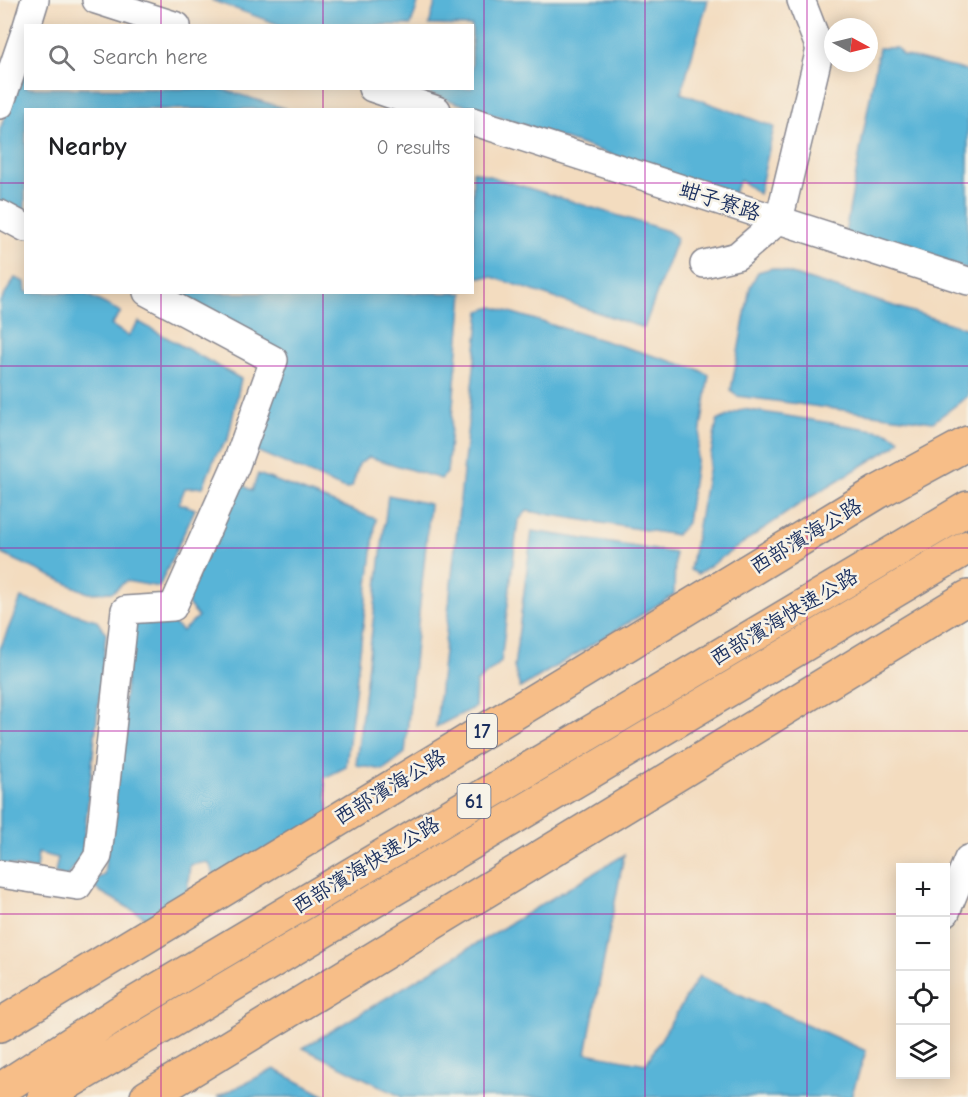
<!DOCTYPE html>
<html lang="en">
<head>
<meta charset="utf-8">
<style>
	:root { --surface:#fff; --page:#f2f2f2; --text:#202124; --muted:#757577; --line:#e0e0e0 }
	body { margin:0; font-family:"Comic Neue","LXGW WenKai TC",sans-serif; background:var(--page); color:var(--text) }
	.controls { position:absolute; right:18px; bottom:18px; display:grid; overflow:hidden; border-radius:0px; box-shadow:0 3px 15px #0003 }
	.controls button { width:54px; height:54px; display:grid; place-items:center; padding:0; border:0; border-bottom:2px solid var(--line); background:var(--surface); color:var(--text); font:30px sans-serif }
	.compass { position:absolute; left:824px; top:18px; width:54px; height:54px; border-radius:50%; background:var(--surface); box-shadow:0 3px 15px #0003; rotate:97deg }
	.list { margin:0; padding:0; list-style:none }
	h2 { display:flex; justify-content:space-between; align-items:center; height:78px; margin:0; padding:0 24px; font-size:26px }
	h2 small { font-size:20px; font-weight:400; color:var(--muted) }
	.icon { flex:none; width:33px; height:33px; fill:none; stroke:currentColor; stroke-width:2; stroke-linecap:round; stroke-linejoin:round }
	.map { position:relative; flex:none; width:968px; height:1097px; overflow:hidden }
	.search { position:absolute; background:var(--surface); box-shadow:0 3px 15px #0003; left:24px; top:24px; width:450px; height:66px; display:flex; align-items:center; gap:15px; box-sizing:border-box; padding:0 21px; border-radius:0px; color:var(--muted); font-size:22px }
	.panel { position:absolute; background:var(--surface); box-shadow:0 3px 15px #0003; left:24px; top:108px; width:450px; height:186px; border-radius:0px }
	.map>svg:first-child { display:block }
</style>
</head>
<body>
<div class="map">
<svg width="968" height="1097" viewBox="0 0 968 1097">
	<rect width="100%" height="100%" fill="#f7f3e8"/>
	<filter id="ink" filterUnits="userSpaceOnUse"><feTurbulence type="fractalNoise" baseFrequency=".0167" numOctaves="2"/><feDisplacementMap in="SourceGraphic" scale="12" xChannelSelector="R" yChannelSelector="G"/><feConvolveMatrix kernelMatrix="1 2 1 2 8 2 1 2 1" color-interpolation-filters="sRGB"/></filter>
	<filter id="wash" filterUnits="userSpaceOnUse"><feTurbulence type="fractalNoise" baseFrequency=".008" numOctaves="4" result="noise"/><feDisplacementMap in="SourceGraphic" scale="24" xChannelSelector="R" yChannelSelector="G"/><feGaussianBlur stdDeviation="1.35" result="paint"/><feColorMatrix in="noise" values="0 0 0 0 0 0 0 0 0 0 0 0 0 0 0 0 0 1.4 0 .05"/><feComposite in="paint" operator="in"/></filter>
	<g filter="url(#wash)">
		<rect width="100%" height="100%" fill="#f3dcbf"/>
		<path fill="#59b4d7" stroke="#3a729a" stroke-width="1.5" d="M211,0H419L411,25H280Z
			M436,0H708L681,93L774,127L759,194L740,180L732,195L416,89L472,88V26L429,25Z
			M879,48H897L902,55L968,71V269L845,233Z
			M25,53L26,88L221,89L287,109L26,110L25,224L0,209V130Z
			M473,171L668,231L677,238L644,328L492,277H476L473,280Z
			M772,268L968,329V396L933,422L737,396L731,390L750,287L758,272Z
			M15,278L25,282L26,292L83,293L121,312L111,325L128,336L139,322L241,379L228,439L216,455L203,487L185,488L179,503L195,509L159,587L126,581L113,592L88,593L0,553V302Z
			M149,293H463L447,473L441,479L369,457L359,464L352,487L345,489L252,449L272,371Z
			M493,307L697,369L709,375L687,523L676,535L527,511L518,521L501,662L476,683L475,707L436,727L480,311Z
			M743,409L887,432L900,439L895,446L807,499L698,574L690,570L717,421Z
			M258,474L376,519L346,767L324,778L329,815L215,876L208,862L190,865L187,892L155,923L87,884L104,875L133,622L169,619L182,631L198,617L186,601L237,481L252,491Z
			M388,495L430,504L405,753L383,770L356,765Z
			M532,531L675,553L674,595L520,688L514,667Z
			M21,598L96,620L106,633L82,858L66,877L55,873L58,858L38,853L36,870L0,863V649Z
			M624,855L586,1053L646,1064L699,976L866,1051L851,1097H402L303,1048Z
			M274,1069L327,1097H217Z"/>
	</g>
	<g filter="url(#ink)">
		<g fill="none" stroke-linecap="round" stroke-linejoin="round">
			<defs>
				<path id="minor" d="M96,0L177,26
					M27,26L35,0
					M372,88L437,110
					M0,105L26,29
					M472,121L968,281
					M0,214L26,228
					M704,264L737,256L779,220L820,49L801,0
					M0,874L78,886L98,856L125,610L173,607L236,465L274,360L147,292
					M946,912L968,859"/>
				<path id="major" d="M0,1025L878,492L968,443
					M147,1097L968,597"/>
				<path id="highway" d="M0,1090L117,1014L968,508
					M44,1097L968,547"/>
			</defs>
			<use href="#minor" stroke="#87868e" stroke-width="30"/>
			<use href="#major" stroke="#87868e" stroke-width="36"/>
			<use href="#highway" stroke="#87868e" stroke-width="36"/>
			<use href="#minor" stroke="#fff" stroke-width="27"/>
			<use href="#major" stroke="#f7be88" stroke-width="33"/>
			<use href="#highway" stroke="#f7be88" stroke-width="33"/>
		</g>
	</g>
	<path fill="none" stroke="#b5179e" stroke-width="1.5" stroke-opacity="0.55" d="M161,0V26M323,0V26M484,0V1097M645,0V1097M807,0V1097M161,88V110M323,88V110M0,183H26M472,183H968M161,292V1097M323,292V1097M0,366H968M0,548H968M0,731H968M0,914H900M946,914H968"/>
	<g text-anchor="middle" dominant-baseline="central" stroke-width="5" stroke-linejoin="round" paint-order="stroke">
		<g fill="#f7f3e8" stroke="#5d6a87" stroke-width="1.5">
			<rect x="467" y="714" width="30" height="34" rx="4.5"/>
			<rect x="457.5" y="784" width="33" height="34" rx="4.5"/>
		</g>
		<g font-size="20" font-weight="bold" fill="#1b2f5e">
			<text x="482" y="731">17</text>
			<text x="474" y="801">61</text>
		</g>
		<g font-size="21" fill="#1b2f5e" stroke="#f7f3e8">
			<text transform="translate(720 201) rotate(18)">蚶子寮路</text>
			<text transform="translate(806 536) rotate(-31)">西部濱海公路</text>
			<text transform="translate(784 617) rotate(-31)">西部濱海快速公路</text>
			<text transform="translate(390 787) rotate(-31)">西部濱海公路</text>
			<text transform="translate(366 865) rotate(-31)">西部濱海快速公路</text>
		</g>
	</g>
</svg>
<div class="controls">
<button>+</button>
<button>−</button>
<button><svg class="icon" aria-label="locate" viewBox="0 0 24 24"><circle cx="12" cy="12" r="6"/><path d="M12 2v4M12 18v4M2 12h4M18 12h4"/></svg></button>
<button><svg class="icon" aria-label="layers" viewBox="0 0 24 24"><path d="M12 4l9 5-9 5-9-5zM3 14l9 5 9-5"/></svg></button>
</div>
<svg class="compass" viewBox="-18 -18 36 36"><path d="M0-13l5 13h-10z" fill="#e53935"/><path d="M0 13l5-13h-10z" fill="#757577"/></svg>
<div class="search"><svg class="icon" aria-label="search" viewBox="0 0 24 24"><circle cx="10" cy="10" r="6"/><path d="M15 15l6 6"/></svg>Search here</div>
<section class="panel">
<h2>Nearby<small>0 results</small></h2>
<ul class="list">
</ul>
</section>
</div>
</body>
</html>
